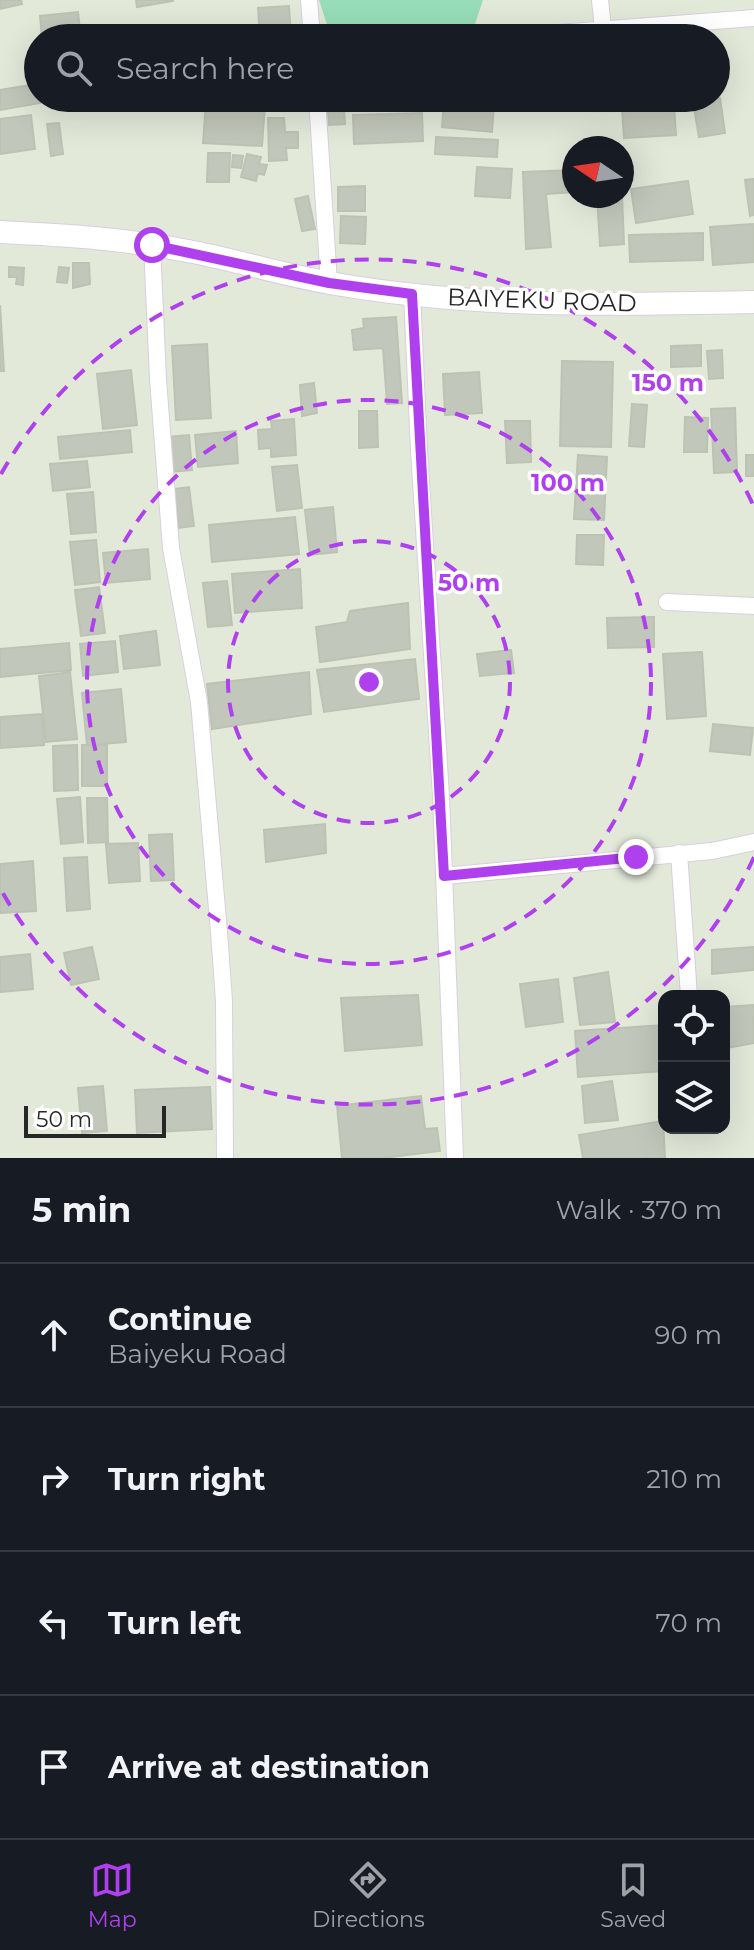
<!DOCTYPE html>
<html lang="en">
<head>
<meta charset="utf-8">
<style>
	:root { --surface:#171b24; --page:#242831; --text:#f1f3f6; --muted:#9ea1a6; --line:#363941; --accent:#af40ee }
	body { margin:0; font-family:Montserrat,sans-serif; background:var(--page); color:var(--text) }
	.controls { position:absolute; right:24px; bottom:24px; display:grid; overflow:hidden; border-radius:16px; box-shadow:0 8px 32px #0002 }
	.controls button { width:72px; height:72px; display:grid; place-items:center; padding:0; border:0; border-bottom:2px solid var(--line); background:var(--surface); color:var(--text); font:40px sans-serif }
	.compass { position:absolute; left:562px; top:136px; width:72px; height:72px; border-radius:50%; background:var(--surface); box-shadow:0 8px 32px #0002; rotate:283deg }
	.scale { position:absolute; left:24px; bottom:20px; width:142px; box-sizing:border-box; padding-left:8px; border:4px solid #272727; border-top:0; font-size:22px; line-height:28px; white-space:nowrap; color:#272727; -webkit-text-stroke:6px #fff; paint-order:stroke }
	.stop { position:absolute; width:24px; height:24px; margin:-18px; border:6px solid #af40ee; border-radius:50%; background:#fff }
	.stop.end { background:#af40ee; border-color:#fff; box-shadow:0 2px 8px #0008 }
	.list { margin:0; padding:0; list-style:none }
	h2 { display:flex; justify-content:space-between; align-items:center; height:104px; margin:0; padding:0 32px; font-size:34px }
	h2 small { font-size:26px; font-weight:400; color:var(--muted) }
	.list li { display:grid; grid-template-columns:52px 1fr auto; gap:24px; align-items:center; box-sizing:border-box; height:144px; padding:0 32px; border-top:2px solid var(--line) }
	.list b { display:block; font-size:30px; white-space:nowrap }
	.list p { margin:0; font-size:26px; white-space:nowrap; color:var(--muted) }
	.list em { font-size:26px; font-style:normal; color:var(--muted) }
	.icon { flex:none; width:44px; height:44px; fill:none; stroke:currentColor; stroke-width:2; stroke-linecap:round; stroke-linejoin:round }
	.map { position:relative; flex:none; width:754px; height:1158px; overflow:hidden }
	.search { position:absolute; background:var(--surface); box-shadow:0 8px 32px #0002; left:24px; right:24px; top:24px; height:88px; display:flex; align-items:center; gap:20px; box-sizing:border-box; padding:0 28px; border-radius:44px; color:var(--muted); font-size:30px }
	.sheet { height:680px; background:var(--surface) }
	nav { display:flex; justify-content:space-around; align-items:center; box-sizing:border-box; height:112px; border-top:2px solid var(--line); background:var(--surface); font-size:22px; color:var(--muted) }
	nav a { display:grid; justify-items:center; gap:4px }
	nav .on { color:var(--accent) }
	.map>svg:first-child { display:block }
</style>
</head>
<body>
<div class="map">
<svg width="754" height="1158" viewBox="0 0 754 1158">
	<rect width="100%" height="100%" fill="#e2e9d9"/>
	<path fill="#97ddb9" d="M319,0H483L473,30L331,37Z"/>
	<path fill="#c2c7bb" stroke="#bcc3b3" stroke-width="2" d="M0,0H21L22,4L0,9Z
		M136,0H173V1L137,7Z
		M289,6L291,38H260L258,8Z
		M78,12L81,38H42L40,16Z
		M100,28L101,38H87L86,30Z
		M37,84L40,103L0,110V90Z
		M150,98H196V101L152,108Z
		M336,98H348V106L336,107Z
		M402,98H432V102L402,103Z
		M720,98L725,133L699,137L693,102Z
		M444,100L494,105L492,132L442,127Z
		M206,101L265,105L262,146L203,143Z
		M674,106L676,135L624,138L622,108Z
		M344,110L345,124L329,125L328,111Z
		M422,113L423,141L354,144L353,115Z
		M31,115L35,149L0,154V119Z
		M268,118H284L285,132H298V148H286L287,160L269,161Z
		M59,123L63,154L51,156L47,124Z
		M436,137L498,140L497,157L435,154Z
		M208,153H230L229,182H207Z
		M247,154L261,157L259,164L267,165L264,175L258,173L256,181L241,177Z
		M233,155L243,156L241,168L232,167Z
		M477,167L512,169L510,198L475,196Z
		M574,170V192L546,194L551,247L526,249L523,172Z
		M754,179V215L750,216L745,180Z
		M688,181L693,214L636,223L631,189Z
		M365,186V211H338V187Z
		M622,195L624,244L600,246L597,196Z
		M308,196L315,229L302,231L295,199Z
		M341,216L366,217L365,244L340,243Z
		M754,224V262L713,265L710,227Z
		M703,233V260L630,262L629,235Z
		M73,263H89L90,284L73,288Z
		M9,267L24,268L23,285L16,284L17,277H9Z
		M59,267L69,268L67,283L57,282Z
		M0,305L4,371H0Z
		M396,317L402,403L387,404L383,348L354,350L352,330L364,328L363,319Z
		M207,344L211,418L176,420L172,346Z
		M701,345V366L671,367V346Z
		M722,350L723,378L709,379L707,351Z
		M562,361L613,362L611,447L560,446Z
		M131,370L137,425L103,429L97,374Z
		M479,372L482,413L445,415L443,374Z
		M314,383L317,413L302,416L300,385Z
		M632,404L647,405L644,447L629,446Z
		M735,408L737,472L714,473L711,409Z
		M359,411H377L378,447L359,448Z
		M685,417L708,418L707,452H684Z
		M294,419L296,455L271,457V448L259,449L258,430L272,429L271,421Z
		M505,421H530L531,462L507,463Z
		M130,430L132,452L60,459L58,437Z
		M236,431L238,463L198,467L195,435Z
		M189,435L192,470L170,472L167,437Z
		M578,455L607,457L604,520L574,519Z
		M746,455H754V476H746Z
		M87,461L90,487L53,491L50,464Z
		M297,465L302,508L277,511L272,467Z
		M189,487L194,526L179,528L174,489Z
		M93,492L96,532L71,534L67,494Z
		M333,507L337,552L310,555L305,510Z
		M295,517L299,554L212,562L209,525Z
		M577,535H604L603,565L576,564Z
		M96,540L100,582L75,585L70,542Z
		M148,549L150,579L106,583L103,553Z
		M300,569L302,608L235,613L232,574Z
		M227,581L232,625L208,627L203,583Z
		M99,587L105,633L81,636L75,590Z
		M408,603L410,649L320,662L316,627L347,622L350,611Z
		M654,617V647L608,648L607,618Z
		M156,631L160,665L124,669L120,636Z
		M115,641L118,672L83,676L80,644Z
		M69,643L71,670L0,677V649Z
		M511,650L514,673L480,676L477,654Z
		M702,652L706,716L667,719L663,654Z
		M415,659L419,699L324,712L317,670Z
		M70,672L77,739L46,742L39,676Z
		M309,672L311,714L212,729L207,684Z
		M121,689L126,742L87,745L82,693Z
		M42,714L44,745L0,748V717Z
		M713,724L753,728L750,755L710,751Z
		M77,745L78,790L54,791L53,746Z
		M82,745H107V786H82Z
		M80,797L83,842L61,844L57,799Z
		M87,798H107L108,842L88,843Z
		M325,824L326,853L266,862L264,830Z
		M172,834L174,880L151,881L149,835Z
		M138,843L140,881L109,883L106,844Z
		M87,857L90,909L67,911L64,858Z
		M33,861L36,911L0,913V864Z
		M92,947L99,979L71,985L64,953Z
		M754,947V970L712,974V950Z
		M30,954L33,989L0,992V957Z
		M608,972L615,1022L580,1025L574,978Z
		M558,979L563,1022L526,1027L520,984Z
		M418,995L422,1045L345,1051L341,998Z
		M754,1005V1043L727,1048L724,1007Z
		M664,1025V1071L578,1077L575,1031Z
		M612,1081L618,1120L585,1123L582,1086Z
		M103,1086L107,1131L82,1133L78,1088Z
		M210,1087L212,1129L137,1133L135,1090Z
		M421,1096L425,1129L437,1128L440,1151L383,1158H342L337,1106Z
		M663,1121L665,1158H583L579,1135Z"/>
	<g fill="none" stroke-linecap="round" stroke-linejoin="round">
		<defs>
			<path id="minor" d="M309,0L312,38
				M600,0L603,29
				M492,38L754,18
				M317,98L329,283
				M152,245L158,379L171,548L199,702L219,932L224,1001L225,1158
				M412,294L419,450L441,796L455,1158
				M667,602L754,606
				M679,853L689,996
				M444,876L712,851L754,842"/>
			<path id="secondary" d="M0,232C66,235 128,239 193,252C239,261 284,275 330,283C469,308 612,305 754,302"/>
		</defs>
		<use href="#minor" stroke="#d9cedf" stroke-width="18"/>
		<use href="#secondary" stroke="#d9cedf" stroke-width="24"/>
		<use href="#minor" stroke="#fff" stroke-width="16"/>
		<use href="#secondary" stroke="#fff" stroke-width="22"/>
	</g>
	<g fill="none" stroke-linecap="round" stroke-linejoin="round">
		<path stroke="#af40ee" stroke-width="10" d="M152,245L329,283L412,294L444,876L636,857"/>
	</g>
	<g fill="none" stroke="#af40ee" stroke-width="4" stroke-dasharray="14 10">
		<circle cx="369" cy="682" r="141"/>
		<circle cx="369" cy="682" r="282"/>
		<path d="M754 857A423 423 0 0 1 1 890M1 474A423 423 0 0 1 754 507"/>
	</g>
	<g text-anchor="middle" dominant-baseline="central" stroke-width="7" stroke-linejoin="round" paint-order="stroke">
		<g font-size="24" fill="#272727" stroke="#fff">
			<text transform="translate(542 300) rotate(2)">BAIYEKU ROAD</text>
		</g>
	</g>
	<circle cx="369" cy="682" r="12" fill="#af40ee" stroke="#fff" stroke-width="4"/>
	<g font-size="24" text-anchor="middle" font-weight="bold" fill="#af40ee" stroke="#fff" stroke-width="7" stroke-linejoin="round" paint-order="stroke">
		<text x="668" y="391">150 m</text>
		<text x="568" y="491">100 m</text>
		<text x="469" y="591">50 m</text>
	</g>
</svg>
<div class="controls">
<button><svg class="icon" aria-label="locate" viewBox="0 0 24 24"><circle cx="12" cy="12" r="6"/><path d="M12 2v4M12 18v4M2 12h4M18 12h4"/></svg></button>
<button><svg class="icon" aria-label="layers" viewBox="0 0 24 24"><path d="M12 4l9 5-9 5-9-5zM3 14l9 5 9-5"/></svg></button>
</div>
<svg class="compass" viewBox="-18 -18 36 36"><path d="M0-13l5 13h-10z" fill="#e53935"/><path d="M0 13l5-13h-10z" fill="#9ea1a6"/></svg>
<div class="scale">50 m</div>
<div class="stop" style="left:152px;top:245px"></div>
<div class="stop end" style="left:636px;top:857px"></div>
<div class="search"><svg class="icon" aria-label="search" viewBox="0 0 24 24"><circle cx="10" cy="10" r="6"/><path d="M15 15l6 6"/></svg>Search here</div>
</div>
<section class="sheet">
<h2>5 min<small>Walk · 370 m</small></h2>
<ul class="list">
<li><svg class="icon" aria-label="ahead" viewBox="0 0 24 24"><path d="M12 20V5M6 11l6-6 6 6"/></svg><div><b>Continue</b><p>Baiyeku Road</p></div><em>90 m</em></li>
<li><svg class="icon" aria-label="right" viewBox="0 0 24 24"><path d="M7 20v-9h11M14 6l5 5-5 5"/></svg><div><b>Turn right</b></div><em>210 m</em></li>
<li><svg class="icon" aria-label="left" viewBox="0 0 24 24"><path d="M17 20v-9H6M10 6l-5 5 5 5"/></svg><div><b>Turn left</b></div><em>70 m</em></li>
<li><svg class="icon" aria-label="arrive" viewBox="0 0 24 24"><path d="M6 21V4h12l-3 4 3 4H6"/></svg><div><b>Arrive at destination</b></div></li>
</ul>
</section>
<nav>
<a class="on"><svg class="icon" aria-label="map" viewBox="0 0 24 24"><path d="M3 6l6-2 6 2 6-2v14l-6 2-6-2-6 2zM9 4v14M15 6v14"/></svg>Map</a>
<a><svg class="icon" aria-label="directions" viewBox="0 0 24 24"><path d="M12 3l9 9-9 9-9-9zM9 14v-3h6M13 9l2 2-2 2"/></svg>Directions</a>
<a><svg class="icon" aria-label="saved" viewBox="0 0 24 24"><path d="M7 4h10v16l-5-4-5 4z"/></svg>Saved</a>
</nav>
</body>
</html>
